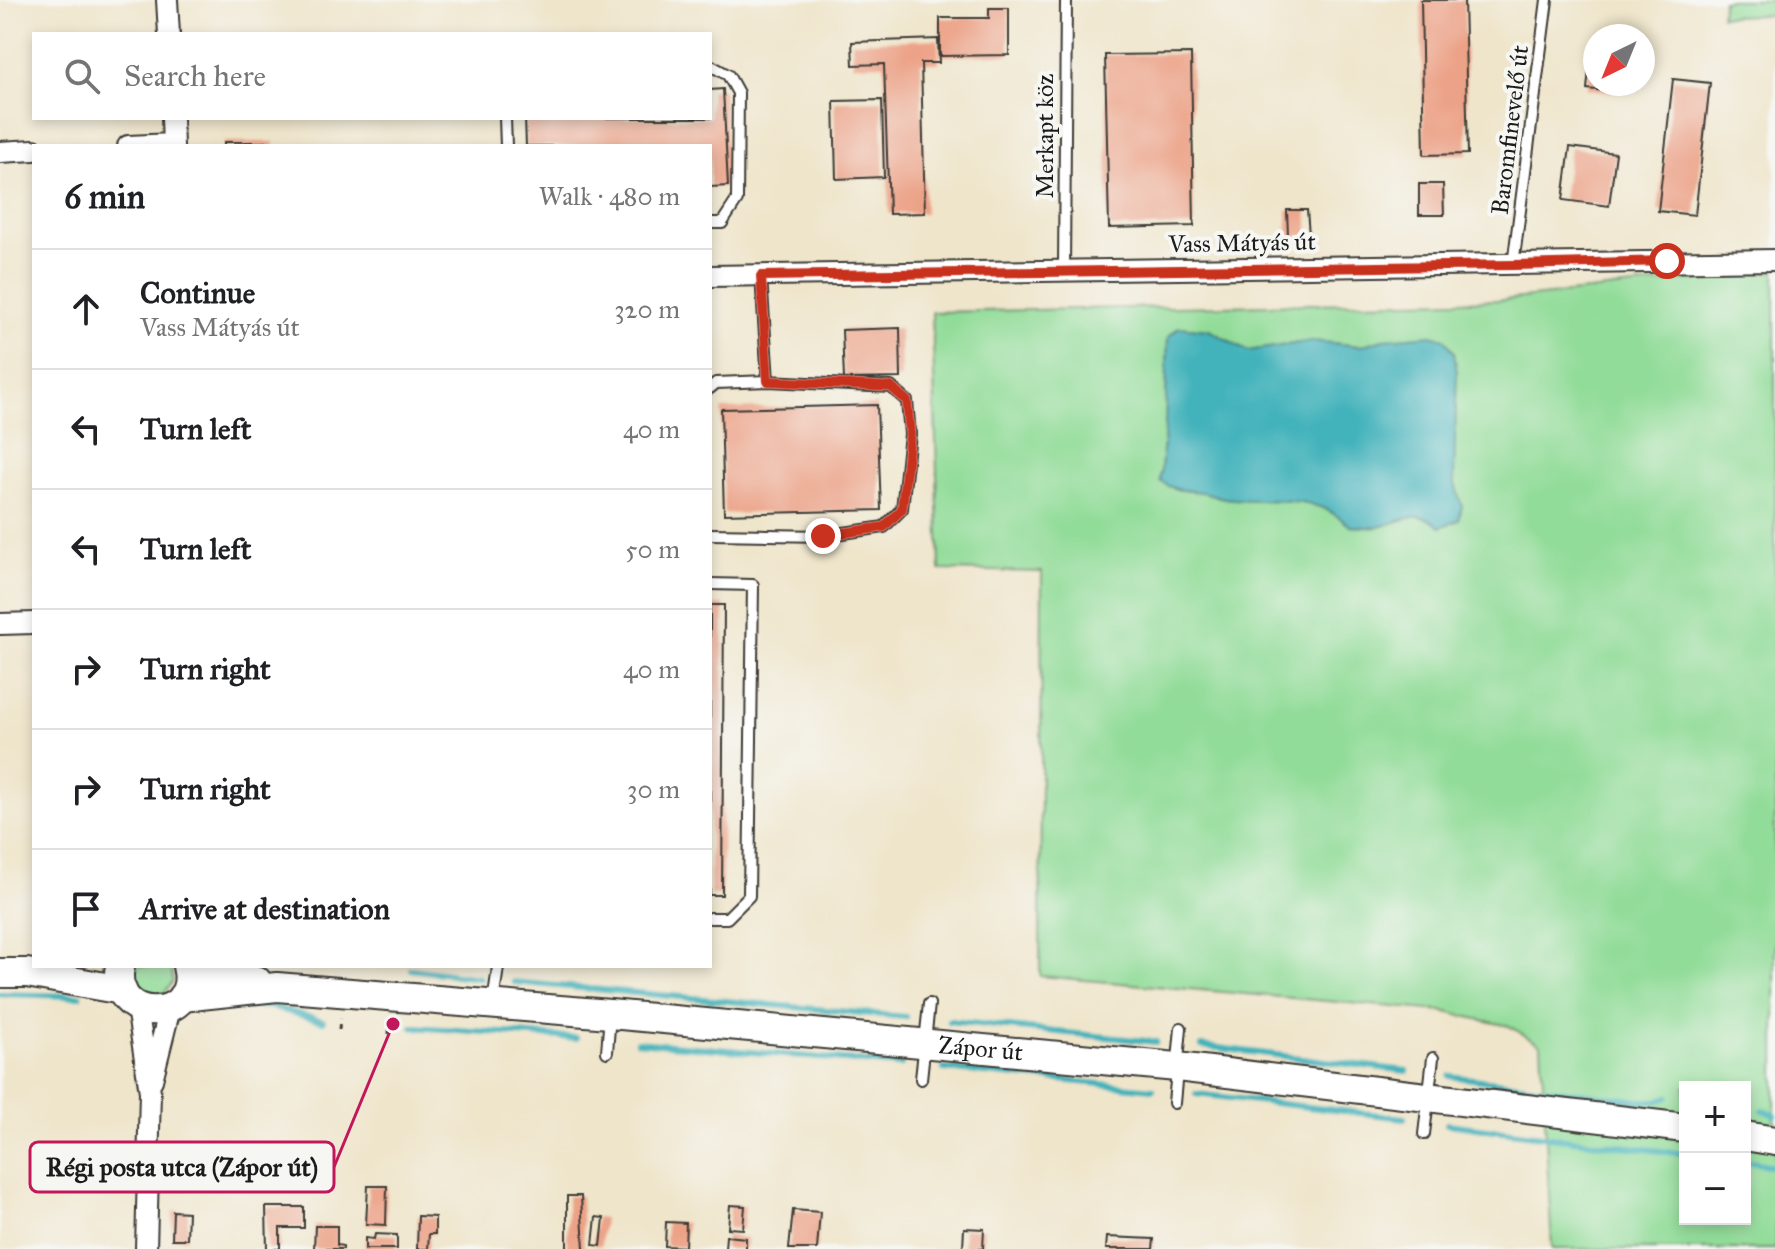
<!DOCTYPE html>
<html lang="en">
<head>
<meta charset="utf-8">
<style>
	:root { --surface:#fff; --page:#f2f2f2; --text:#202124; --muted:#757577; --line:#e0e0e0 }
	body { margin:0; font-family:"IM FELL Great Primer",serif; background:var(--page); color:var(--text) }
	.controls { position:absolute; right:24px; bottom:24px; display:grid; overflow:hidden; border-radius:0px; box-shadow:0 4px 12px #0003 }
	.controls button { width:72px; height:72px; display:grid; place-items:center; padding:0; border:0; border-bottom:2px solid var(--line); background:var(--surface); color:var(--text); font:40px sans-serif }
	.compass { position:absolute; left:1583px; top:24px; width:72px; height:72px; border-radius:50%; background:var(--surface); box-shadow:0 4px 12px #0003; rotate:223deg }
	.stop { position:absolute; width:24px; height:24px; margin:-18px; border:6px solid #c8321e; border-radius:50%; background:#fff }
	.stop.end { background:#c8321e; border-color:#fff; box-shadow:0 2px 8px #0008 }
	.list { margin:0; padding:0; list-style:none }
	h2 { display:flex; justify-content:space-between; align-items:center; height:104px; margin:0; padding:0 32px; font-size:34px }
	h2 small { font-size:26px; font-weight:400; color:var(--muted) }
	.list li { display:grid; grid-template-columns:52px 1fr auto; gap:24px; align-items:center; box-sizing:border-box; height:120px; padding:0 32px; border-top:2px solid var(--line) }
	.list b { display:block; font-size:30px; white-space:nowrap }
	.list p { margin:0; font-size:26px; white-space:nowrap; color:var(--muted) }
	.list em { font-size:26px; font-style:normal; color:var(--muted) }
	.icon { flex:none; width:44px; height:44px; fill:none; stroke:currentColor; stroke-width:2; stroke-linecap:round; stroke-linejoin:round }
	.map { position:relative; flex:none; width:1775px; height:1249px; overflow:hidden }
	.search { position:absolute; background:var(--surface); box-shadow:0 4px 12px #0003; left:32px; top:32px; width:680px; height:88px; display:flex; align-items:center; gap:20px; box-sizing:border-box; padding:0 28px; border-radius:0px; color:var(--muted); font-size:30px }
	.panel { position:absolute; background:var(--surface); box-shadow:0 4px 12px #0003; left:32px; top:144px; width:680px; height:824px; border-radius:0px }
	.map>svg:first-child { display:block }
</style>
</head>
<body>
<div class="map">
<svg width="1775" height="1249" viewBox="0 0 1775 1249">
	<rect width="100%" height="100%" fill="#f6f6f2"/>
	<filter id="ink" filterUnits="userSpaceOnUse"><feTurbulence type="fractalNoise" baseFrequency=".0125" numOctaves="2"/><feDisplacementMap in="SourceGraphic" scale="16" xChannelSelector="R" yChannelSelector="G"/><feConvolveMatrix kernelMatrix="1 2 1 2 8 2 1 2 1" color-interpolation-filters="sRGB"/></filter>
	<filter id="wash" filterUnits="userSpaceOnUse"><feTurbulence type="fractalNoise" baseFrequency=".006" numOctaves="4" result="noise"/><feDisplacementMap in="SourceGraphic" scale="32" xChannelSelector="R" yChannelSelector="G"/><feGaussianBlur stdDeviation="1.8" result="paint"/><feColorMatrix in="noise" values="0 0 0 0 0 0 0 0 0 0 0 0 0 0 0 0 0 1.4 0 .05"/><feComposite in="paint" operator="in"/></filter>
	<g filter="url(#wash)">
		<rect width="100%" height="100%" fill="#efe5cb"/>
		<path fill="#91dc98" stroke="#567c5a" stroke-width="2" fill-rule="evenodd" d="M1723,0H1775V15L1721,16Z
			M1775,271V1249H1552L1541,1045L1509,1026L1441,1011L1040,976L1042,572L940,570L932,312L1503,300ZM1179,327L1209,330L1248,351L1312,341L1360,346L1383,339L1453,352C1460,393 1452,435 1454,478C1455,495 1464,501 1459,520L1440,527C1418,506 1403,523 1377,527C1369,528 1359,526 1350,526C1310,489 1274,505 1225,498C1217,497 1209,493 1201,492C1184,490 1174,491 1160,481L1165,428L1168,337ZM1685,1087H1745V1219H1685Z
			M135,966H171L173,982L164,993C150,998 141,994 134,982Z"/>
		<path fill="#43b2bb" stroke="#30676c" stroke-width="2" d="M1179,327L1209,330L1248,351L1312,341L1360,346L1383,339L1432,335L1445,339L1454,352L1457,373L1454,481L1462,506L1459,520L1440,527C1418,506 1402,523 1377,527C1368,528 1358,526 1350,526C1310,489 1273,505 1225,498C1217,497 1209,493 1201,492C1184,490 1174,491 1160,481L1165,428L1168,337Z"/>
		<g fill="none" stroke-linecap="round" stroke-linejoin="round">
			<path stroke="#43b2bb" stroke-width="6" d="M411,969L480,978
				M514,982L906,1017
				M0,994L80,996
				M221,1007L269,1006L323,1021
				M949,1021L1156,1042
				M413,1027L576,1038
				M637,1042L901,1065
				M1202,1046L1407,1071
				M944,1069L1153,1089
				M1450,1076L1640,1101H1657L1668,1097
				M1196,1094L1404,1118
				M1763,1110L1775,1115
				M1447,1124L1685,1154
				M1745,1161L1775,1166"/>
		</g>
		<g id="blocks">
			<path fill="#eca287" d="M1421,0H1464L1468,154L1424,155Z
				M989,8H1009V55L940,56V18H989Z
				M938,39L939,63H921L925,213L889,214L884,64L853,65L852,42Z
				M1191,54L1194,226L1109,228L1105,55Z
				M1590,60L1595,61V84H1617L1616,92L1587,89Z
				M1673,79L1710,83L1695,215L1658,211Z
				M723,89L728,186L710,187V146H526L525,118H710V90Z
				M882,100L884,177L836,179L834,101Z
				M224,142H274V146H224Z
				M1570,147L1616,153L1609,206L1563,200Z
				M1419,184H1443L1444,215H1419Z
				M1287,210H1307L1309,235L1288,236Z
				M900,328L901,378L844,379L842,330Z
				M877,405L881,510L724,514L721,409Z
				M710,605H724L722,895H710Z
				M368,1186H387L386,1225L366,1224Z
				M567,1196H581L584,1249H567Z
				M730,1205L745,1206L743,1229L728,1228Z
				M266,1207H304V1228H280V1249H267Z
				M793,1210L820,1212L817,1249H789Z
				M173,1211L188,1212L187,1239H172Z
				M418,1216L435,1217V1234H429L428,1249H417Z
				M596,1217L604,1218L601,1246L593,1245Z
				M666,1222L686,1223L685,1247L665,1246Z
				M315,1226H337V1245L343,1246V1249H314Z
				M964,1228L984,1229L983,1249H963Z
				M375,1234L397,1235V1249H365V1238L374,1239Z
				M726,1236L746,1238V1249H725Z
				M1107,1237L1154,1239L1153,1249H1106Z"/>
		</g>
	</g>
	<g filter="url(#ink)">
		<use href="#blocks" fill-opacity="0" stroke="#3c3a36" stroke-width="2"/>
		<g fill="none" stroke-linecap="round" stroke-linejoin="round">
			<defs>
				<path id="lane" d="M710,65L728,75L738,93L737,200L722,223H710
					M505,118L506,146
					M1513,265L1547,0
					M1064,271L1066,0
					M710,388L716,383L768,381
					M710,534L823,536L884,527L902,509L910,434L907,401L891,387L768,381L761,276
					M710,584L753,585L749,896L727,918H710
					M493,1003L498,967
					M607,1052L610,1015
					M921,1079L929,1004
					M1174,1103L1181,1028
					M1424,1134L1433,1058"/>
				<path id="street" d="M167,0L169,34
					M172,118L173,146
					M128,146L173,144
					M0,152L34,150
					M710,276L1775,260
					M0,624L34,623
					M137,1007L150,1092L146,1249
					M152,1080L170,1008"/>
				<g id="secondary">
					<path d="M120,966C108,1026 202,1024 187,966"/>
					<path d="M199,966L257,981"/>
					<path d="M0,973H27L122,990"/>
					<path id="s1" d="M182,997L277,987L610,1014L1177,1067L1685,1128"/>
					<path d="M1745,1136L1775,1141"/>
				</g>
			</defs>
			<use href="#lane" stroke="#3c3a36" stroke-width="14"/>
			<use href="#street" stroke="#3c3a36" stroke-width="24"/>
			<use href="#secondary" stroke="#3c3a36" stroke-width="32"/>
			<path stroke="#3c3a36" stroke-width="3" stroke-dasharray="6 6" stroke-linecap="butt" d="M339,1030L340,1018
				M389,1034L390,1023"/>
			<use href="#lane" stroke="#fff" stroke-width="10"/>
			<use href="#street" stroke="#fff" stroke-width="20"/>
			<use href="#secondary" stroke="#fff" stroke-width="28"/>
		</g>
	</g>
	<g fill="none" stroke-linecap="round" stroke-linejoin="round" filter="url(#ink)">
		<path stroke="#c8321e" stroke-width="10" d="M823,536L884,527L902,509L910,434L907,401L891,387L768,381L761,276L1513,265L1667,261"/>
	</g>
	<g text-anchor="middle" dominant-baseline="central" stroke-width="8" stroke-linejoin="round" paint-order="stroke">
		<g font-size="24" fill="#1c1c1c" stroke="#f6f6f2">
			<text transform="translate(1510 130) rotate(-83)">Baromfinevelő út</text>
			<text transform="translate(1045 136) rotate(-90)">Merkapt köz</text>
			<text transform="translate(1242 243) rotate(-1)">Vass Mátyás út</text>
			<text stroke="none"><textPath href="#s1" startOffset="802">Zápor út</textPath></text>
		</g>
	</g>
	<path fill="none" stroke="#c2185b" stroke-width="3" d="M393 1024L334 1167"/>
	<circle fill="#c2185b" stroke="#f6f6f2" stroke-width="3" cx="393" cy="1024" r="8"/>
	<rect fill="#f6f6f2" stroke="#c2185b" stroke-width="3" x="30" y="1142" width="304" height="50" rx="8"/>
	<g font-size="26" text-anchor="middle" font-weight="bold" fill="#1c1c1c">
		<text x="182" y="1176">Régi posta utca (Zápor út)</text>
	</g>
</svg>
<div class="controls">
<button>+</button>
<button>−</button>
</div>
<svg class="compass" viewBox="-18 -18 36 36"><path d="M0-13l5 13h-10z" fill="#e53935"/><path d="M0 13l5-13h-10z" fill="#757577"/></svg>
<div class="stop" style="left:1667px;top:261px"></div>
<div class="stop end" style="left:823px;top:536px"></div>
<div class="search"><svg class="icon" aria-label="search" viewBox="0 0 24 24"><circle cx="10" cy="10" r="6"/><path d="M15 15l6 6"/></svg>Search here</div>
<section class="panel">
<h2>6 min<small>Walk · 480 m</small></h2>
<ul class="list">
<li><svg class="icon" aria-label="ahead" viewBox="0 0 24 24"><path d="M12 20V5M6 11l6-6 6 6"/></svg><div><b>Continue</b><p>Vass Mátyás út</p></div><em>320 m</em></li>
<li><svg class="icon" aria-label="left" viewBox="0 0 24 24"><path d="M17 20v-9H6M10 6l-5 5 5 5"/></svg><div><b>Turn left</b></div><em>40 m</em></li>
<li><svg class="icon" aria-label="left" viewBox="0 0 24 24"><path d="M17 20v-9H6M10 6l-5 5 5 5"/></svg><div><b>Turn left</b></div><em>50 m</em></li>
<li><svg class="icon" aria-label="right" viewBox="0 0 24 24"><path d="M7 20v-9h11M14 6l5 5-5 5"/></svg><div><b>Turn right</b></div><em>40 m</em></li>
<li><svg class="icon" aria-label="right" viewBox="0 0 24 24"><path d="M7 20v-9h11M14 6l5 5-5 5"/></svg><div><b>Turn right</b></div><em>30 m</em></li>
<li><svg class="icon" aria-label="arrive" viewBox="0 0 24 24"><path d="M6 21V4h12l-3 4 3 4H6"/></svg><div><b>Arrive at destination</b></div></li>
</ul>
</section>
</div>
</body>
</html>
